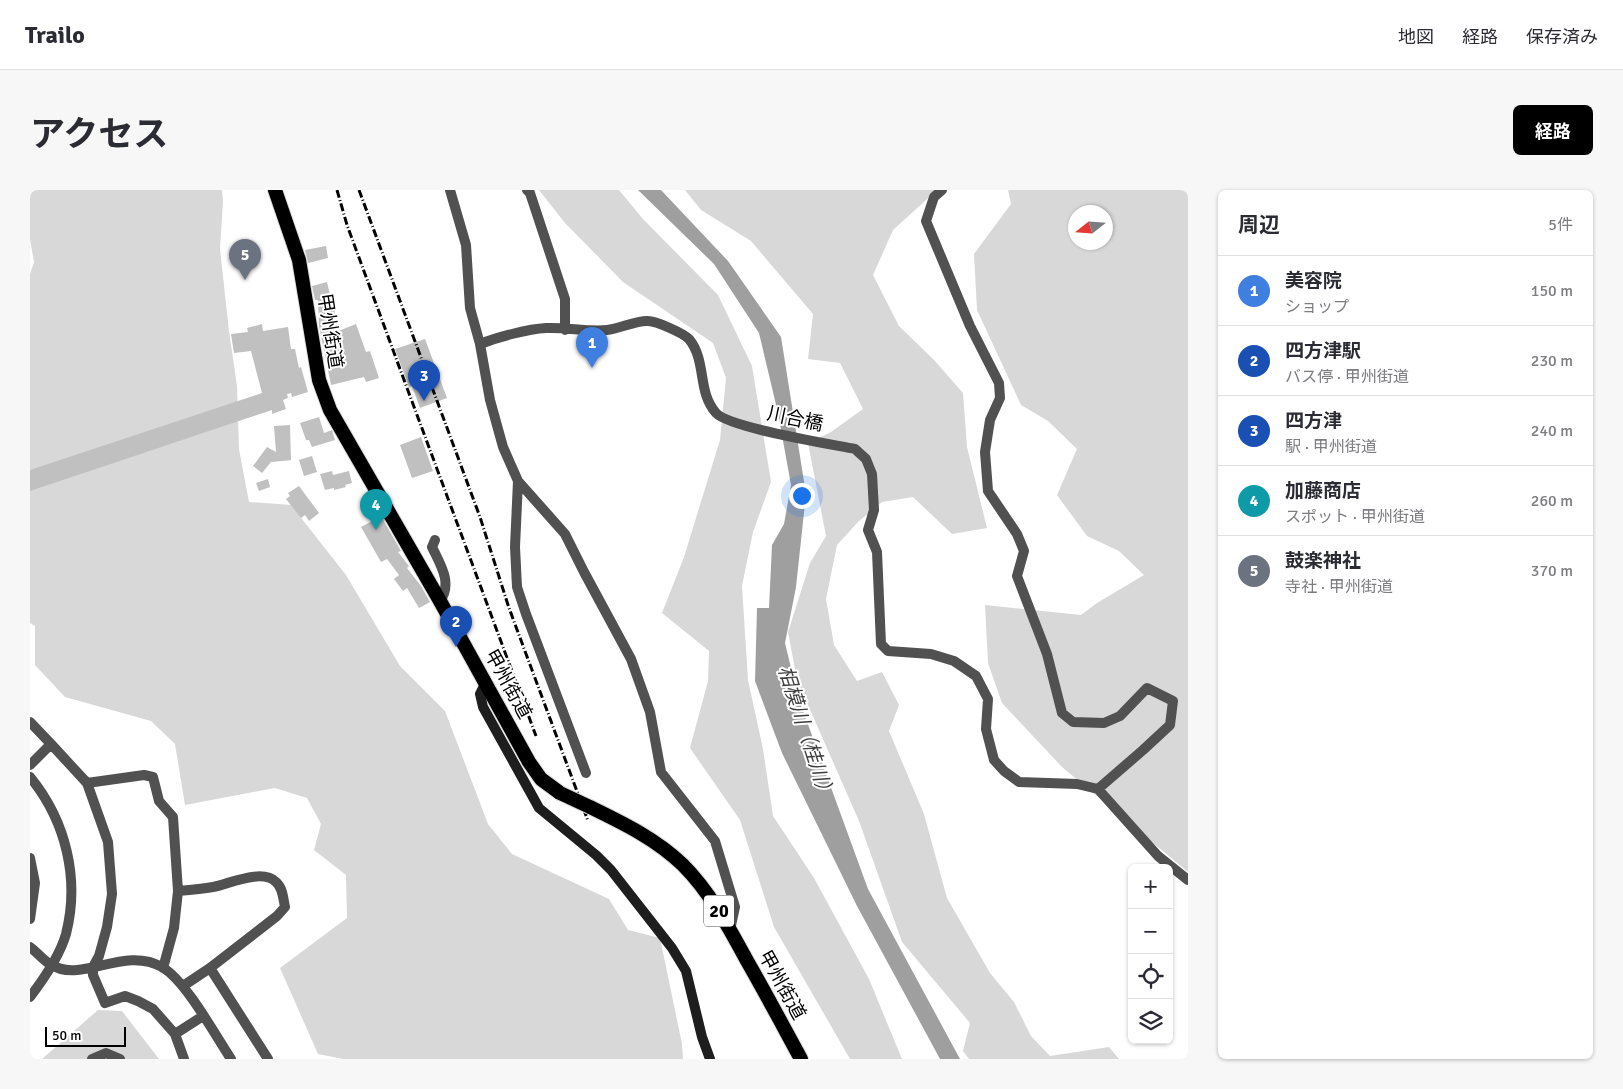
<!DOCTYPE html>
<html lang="ja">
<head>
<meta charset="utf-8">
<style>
	:root { --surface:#fff; --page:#f7f7f7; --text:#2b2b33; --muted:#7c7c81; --line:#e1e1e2; --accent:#000 }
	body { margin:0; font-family:Signika,"Noto Sans JP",sans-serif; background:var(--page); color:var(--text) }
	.controls { position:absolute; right:15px; bottom:15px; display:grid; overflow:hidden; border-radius:8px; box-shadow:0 1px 4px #0004 }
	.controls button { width:45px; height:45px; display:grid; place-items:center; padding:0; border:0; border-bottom:1px solid var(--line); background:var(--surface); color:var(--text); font:25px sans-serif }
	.compass { position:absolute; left:1038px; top:15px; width:45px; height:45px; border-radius:50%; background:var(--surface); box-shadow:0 1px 4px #0004; rotate:253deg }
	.scale { position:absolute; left:15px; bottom:12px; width:81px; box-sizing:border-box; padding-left:5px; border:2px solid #000; border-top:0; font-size:14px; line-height:18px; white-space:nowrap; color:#000; -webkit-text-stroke:4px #fff; paint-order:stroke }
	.you { position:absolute; left:771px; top:305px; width:18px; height:18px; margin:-12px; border:4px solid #fff; border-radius:50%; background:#1a73e8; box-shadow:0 0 0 8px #1a73e833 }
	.badge { display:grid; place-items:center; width:32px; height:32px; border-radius:50%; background:var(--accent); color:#fff; font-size:16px; font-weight:700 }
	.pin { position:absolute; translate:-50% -41px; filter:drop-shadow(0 1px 2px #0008) }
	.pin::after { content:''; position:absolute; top:26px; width:18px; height:15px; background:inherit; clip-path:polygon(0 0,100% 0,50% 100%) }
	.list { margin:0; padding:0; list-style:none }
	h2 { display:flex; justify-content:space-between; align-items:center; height:65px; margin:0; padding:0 20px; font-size:21px }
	h2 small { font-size:16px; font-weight:400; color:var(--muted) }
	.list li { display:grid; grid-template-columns:32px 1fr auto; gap:15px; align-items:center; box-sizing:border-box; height:70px; padding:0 20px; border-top:1px solid var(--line) }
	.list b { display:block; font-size:19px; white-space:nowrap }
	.list p { margin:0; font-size:16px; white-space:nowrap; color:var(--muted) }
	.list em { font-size:16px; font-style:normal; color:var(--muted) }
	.icon { flex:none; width:28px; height:28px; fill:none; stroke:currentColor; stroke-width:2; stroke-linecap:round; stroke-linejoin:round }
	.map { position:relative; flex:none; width:1158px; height:869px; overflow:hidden; border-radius:8px }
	header { display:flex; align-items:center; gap:30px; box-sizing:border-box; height:70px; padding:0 25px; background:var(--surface); border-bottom:1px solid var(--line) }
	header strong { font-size:24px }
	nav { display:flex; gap:28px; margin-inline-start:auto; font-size:18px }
	.intro { display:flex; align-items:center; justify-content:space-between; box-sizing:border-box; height:120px; padding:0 30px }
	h1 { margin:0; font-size:35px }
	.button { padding:12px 22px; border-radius:8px; background:var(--accent); color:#fff; font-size:18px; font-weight:700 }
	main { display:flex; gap:30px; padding:0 30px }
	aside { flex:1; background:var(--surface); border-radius:8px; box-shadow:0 1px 4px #0004 }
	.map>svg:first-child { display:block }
</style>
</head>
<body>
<header>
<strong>Trailo</strong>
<nav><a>地図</a><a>経路</a><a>保存済み</a></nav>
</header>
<div class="intro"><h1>アクセス</h1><a class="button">経路</a></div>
<main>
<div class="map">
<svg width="1158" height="869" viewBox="0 0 1158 869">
	<rect width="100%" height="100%" fill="#fff"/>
	<path fill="#d8d8d8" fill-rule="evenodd" d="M0,0H192L193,11L190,59L199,141L207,196L209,259L219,312L261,315L316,385L370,476L415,521L458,634L482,664L579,709L598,740L630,748L652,854L653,869H313L288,864L250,778L317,728L316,685L284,660L291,634L277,608L245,598L155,615L145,554L121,531L35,507L5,475V436L0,433V84L4,72L0,49Z
		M509,0H589L613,29L688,105L722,176L741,292L723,342L712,396L718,490L733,559L743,626L784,688L839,789L872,869H820L744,737L710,630L660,558L678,491L679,461L632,423L654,367L690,250L696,188L683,153L593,92L535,33Z
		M655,0H907L863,40L843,85L869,136L905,171L933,203L937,257L957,338L922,344L883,307L852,312L828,332L807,355L796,409L804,455L827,491L852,482L869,515L859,541L894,624L917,708L960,783L984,812L1001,846L1020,866L1079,857L1089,869H939L933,861L940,833L872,752L829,631L767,490L758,442L780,373L796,346L778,253L801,242L833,219L810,173L778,169L783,124L721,51L671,20Z
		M978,0H1158V682L1032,577L972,513L958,473L955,415L1051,425L1067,413L1114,385L1089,361L1057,346L1027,305L1047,259L1018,231L991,215L947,120L944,64L981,14ZM1046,22H1076V52H1046Z
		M68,820L92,821L129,869H12Z"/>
	<path fill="#9f9f9f" d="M608,0H631L698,71L751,147L776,304L766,397L755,453L768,507L838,699L930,869H910L827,716L752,563L725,491L727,418H739L742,355L754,334L761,295L748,223L729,143L684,74Z"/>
	<path fill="#c0c0c0" d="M296,56L298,68L278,73L275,60Z
		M297,92L301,109H304L306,142L326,134L336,162L340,161L349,188L336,192L334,187L301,195L289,136L288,110H285L282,96Z
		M232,134L233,141L258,137L261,159H265L269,178L271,177L278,202L262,207L261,203L257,204L258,208L253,210L256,219L242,224V220L0,301V280L232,203L221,161L204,163L201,144L218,142L217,138Z
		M395,149L417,208L390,218L382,196L379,197L365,159Z
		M289,227L294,243L302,240L305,250L282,257L279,250H276L270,233Z
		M260,235L261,270H263L241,272L232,283L223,276L237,257L246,262L244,236Z
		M391,247L403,281L382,288L370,255Z
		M282,266L287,282L274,286L269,270Z
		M302,281L303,285L319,281L322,293L315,295L316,297L304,300V298L295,300L290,284Z
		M238,289L240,297L229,301L226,293Z
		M269,296L289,323L279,331L275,325L271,328L256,309L260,306L258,303Z
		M351,326L371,361L368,362L379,376L377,378L391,396L400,412L389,418L377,398L373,401L364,389L369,385L357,369L351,372L331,337Z"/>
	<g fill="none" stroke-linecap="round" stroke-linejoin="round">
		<defs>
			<path id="trunk" d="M245,0L269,70L289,190L300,220L410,411L499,572L511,589L530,603
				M560,617C593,633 626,649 653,675C680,702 698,736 716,769C735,802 753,836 771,869"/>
		</defs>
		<use href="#trunk" stroke="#dbdbdb" stroke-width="16"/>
		<path stroke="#515151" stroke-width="10" d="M420,0L436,55L440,118L450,154L460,210L473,257L488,291L535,344L554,382L601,469L620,522L631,582L685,651L705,717L700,740
			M497,0L500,3L535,109V140
			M912,0L904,7L896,31L940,136L969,193L970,208L960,230L955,262L958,301L987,344L994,361L987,386L1017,464L1032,523L1043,532L1074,533L1090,526L1117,498L1143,511L1140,535L1113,560L1068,599
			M450,154C468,147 498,139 516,138C537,137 557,142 577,140C589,139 607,130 618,131C626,131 653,143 659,149C677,171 667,202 686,223C700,238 800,254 825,259L836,269L842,284L844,320L838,340L847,362L851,454L858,461L901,464L924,471L946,486L958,509L956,539L964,570L974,581L989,592L1047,594L1068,599L1128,666L1158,690
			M488,291L485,357L487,397L496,424L556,583
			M405,350L402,357C410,374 423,393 410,411
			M0,532L21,554
			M0,575L21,554L57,593L78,652L82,704L77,737L69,766L63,777V785L75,813L95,806L108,811L123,819L145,844L154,869
			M57,593L114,585L123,587L129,611L143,627L148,701L144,738L133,778
			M0,668L5,693L0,729
			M148,701C160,700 172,699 183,697C199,694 232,678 246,692C253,698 253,708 255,717L247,726L180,778L153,796
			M0,757C7,762 13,770 20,774C51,795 93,755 132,777C156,791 185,845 201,869
			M180,778L238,869
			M145,844L173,826
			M62,869L76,863L90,869"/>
		<path stroke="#515151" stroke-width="10" d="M0,587C36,631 50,689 36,744C30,765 13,790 0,807"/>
		<path stroke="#1e1e1e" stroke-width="10" d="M456,492L450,504L453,517L509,618L566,665L581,680L642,758L656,781L672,847L680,869"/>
		<use href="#trunk" stroke="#000" stroke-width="14"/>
		<path stroke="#000" stroke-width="3" stroke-dasharray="8 2.5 1 2.5" stroke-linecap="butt" d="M307,0L317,35L370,179L506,546
			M329,0L450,327L479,418L558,631"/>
		<defs>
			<path id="trunk-bridge" d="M530,603L560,617"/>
		</defs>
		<use href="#trunk-bridge" stroke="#dbdbdb" stroke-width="16" stroke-linecap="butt"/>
		<use href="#trunk-bridge" stroke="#000" stroke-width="14"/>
	</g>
	<g text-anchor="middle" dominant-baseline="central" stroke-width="4" stroke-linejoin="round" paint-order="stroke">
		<rect fill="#fff" stroke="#4c4c4c" stroke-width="1" x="674" y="705.5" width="30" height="31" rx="4"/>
		<g font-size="18" font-weight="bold" fill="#000">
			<text x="689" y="721">20</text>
		</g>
		<g font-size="19" fill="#000" stroke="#fff">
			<text transform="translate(300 141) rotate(81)">甲州街道</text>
			<text transform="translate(765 229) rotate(12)">川合橋</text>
			<text transform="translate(478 494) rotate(61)">甲州街道</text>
			<text transform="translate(752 795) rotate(61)">甲州街道</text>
		</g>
		<g font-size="20" font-style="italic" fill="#404040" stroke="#fff">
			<text transform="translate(776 543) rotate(72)">相模川（桂川）</text>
		</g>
	</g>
</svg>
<div class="controls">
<button>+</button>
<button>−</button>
<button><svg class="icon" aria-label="locate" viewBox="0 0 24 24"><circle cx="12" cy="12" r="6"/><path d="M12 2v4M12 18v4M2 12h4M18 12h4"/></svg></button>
<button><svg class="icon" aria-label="layers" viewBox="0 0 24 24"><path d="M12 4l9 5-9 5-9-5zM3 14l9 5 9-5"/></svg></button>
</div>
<svg class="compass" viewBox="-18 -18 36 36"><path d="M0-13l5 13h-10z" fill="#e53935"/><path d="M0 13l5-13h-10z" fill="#7c7c81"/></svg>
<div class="scale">50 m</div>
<div class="you"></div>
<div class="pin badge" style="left:562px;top:178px;background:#3f7fe0">1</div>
<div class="pin badge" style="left:426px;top:457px;background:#1a4fb4">2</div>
<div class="pin badge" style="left:394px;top:211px;background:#1a4fb4">3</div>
<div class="pin badge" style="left:346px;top:340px;background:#0f9aa8">4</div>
<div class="pin badge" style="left:215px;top:90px;background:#6b7280">5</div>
</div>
<aside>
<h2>周辺<small>5件</small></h2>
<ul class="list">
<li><span class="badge" style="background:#3f7fe0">1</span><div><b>美容院</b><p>ショップ</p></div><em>150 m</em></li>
<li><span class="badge" style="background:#1a4fb4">2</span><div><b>四方津駅</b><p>バス停 · 甲州街道</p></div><em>230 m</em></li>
<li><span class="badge" style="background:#1a4fb4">3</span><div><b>四方津</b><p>駅 · 甲州街道</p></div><em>240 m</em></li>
<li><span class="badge" style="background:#0f9aa8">4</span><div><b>加藤商店</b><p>スポット · 甲州街道</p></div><em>260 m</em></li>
<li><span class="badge" style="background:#6b7280">5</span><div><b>鼓楽神社</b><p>寺社 · 甲州街道</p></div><em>370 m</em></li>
</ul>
</aside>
</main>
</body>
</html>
